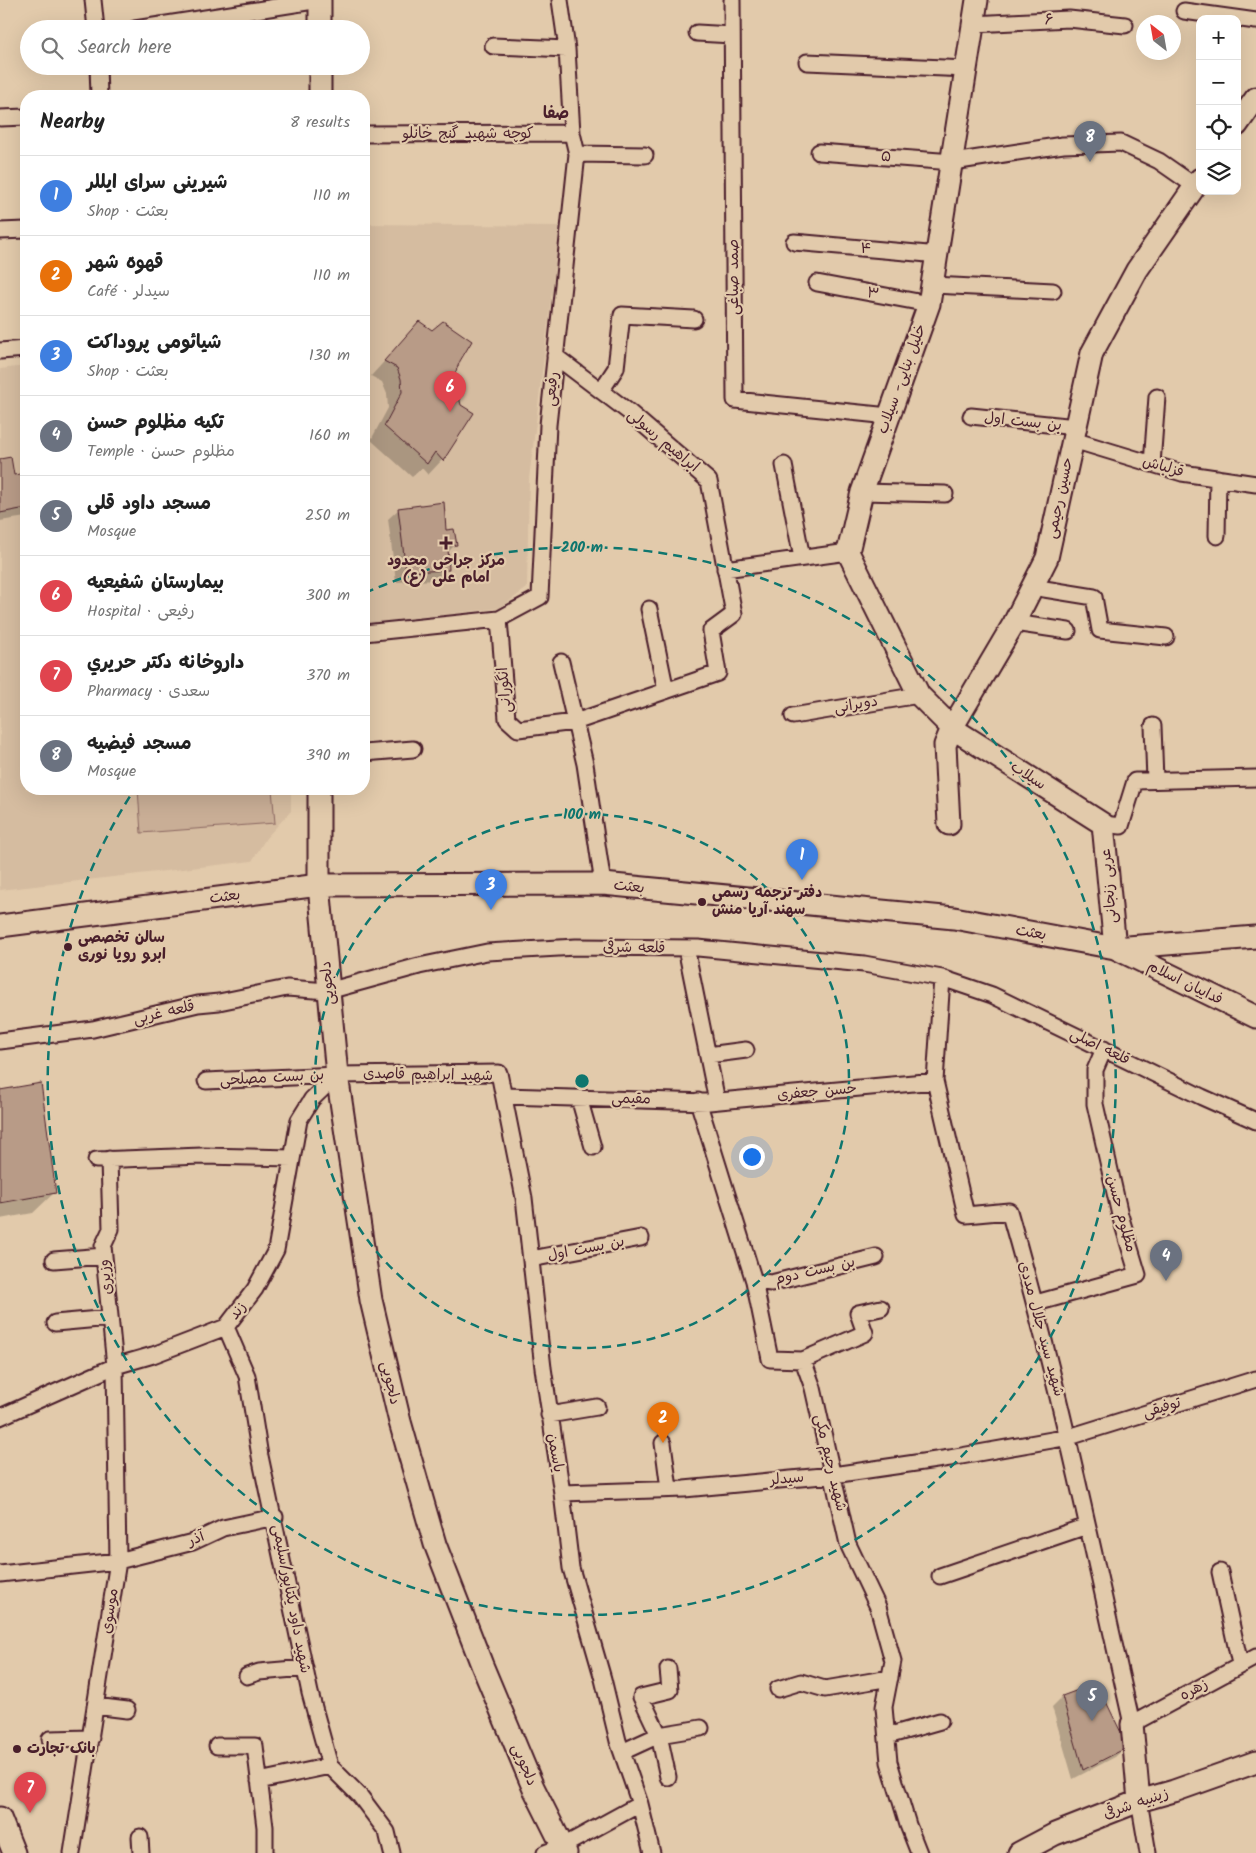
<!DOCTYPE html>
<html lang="en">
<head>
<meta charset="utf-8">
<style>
	:root { --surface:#fff; --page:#f2f2f2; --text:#222; --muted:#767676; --line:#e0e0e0; --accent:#4a1f2b }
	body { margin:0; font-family:Kalam,"Playpen Sans Arabic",sans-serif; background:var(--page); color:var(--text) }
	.controls { position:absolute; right:15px; top:15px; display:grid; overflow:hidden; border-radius:10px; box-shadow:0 5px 20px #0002 }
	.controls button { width:45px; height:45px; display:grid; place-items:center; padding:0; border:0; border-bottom:1px solid var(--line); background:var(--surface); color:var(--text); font:25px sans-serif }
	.compass { position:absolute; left:1136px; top:15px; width:45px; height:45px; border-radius:50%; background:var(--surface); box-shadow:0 5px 20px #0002; rotate:329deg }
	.you { position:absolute; left:751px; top:1156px; width:18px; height:18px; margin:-12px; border:4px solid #fff; border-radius:50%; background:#1a73e8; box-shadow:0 0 0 8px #1a73e833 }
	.badge { display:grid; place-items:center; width:32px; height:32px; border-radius:50%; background:var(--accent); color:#fff; font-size:16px; font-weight:700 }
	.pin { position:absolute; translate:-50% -41px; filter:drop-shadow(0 1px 2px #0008) }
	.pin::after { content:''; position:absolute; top:26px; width:18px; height:15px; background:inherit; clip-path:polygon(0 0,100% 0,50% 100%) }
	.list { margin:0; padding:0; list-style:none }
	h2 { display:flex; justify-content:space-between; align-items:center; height:65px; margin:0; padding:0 20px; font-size:21px }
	h2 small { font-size:16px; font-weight:400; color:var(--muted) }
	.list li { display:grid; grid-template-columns:32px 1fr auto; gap:15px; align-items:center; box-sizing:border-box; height:80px; padding:0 20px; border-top:1px solid var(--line) }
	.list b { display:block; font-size:19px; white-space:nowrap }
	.list p { margin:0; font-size:16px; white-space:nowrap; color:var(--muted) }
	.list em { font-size:16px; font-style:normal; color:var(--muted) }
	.icon { flex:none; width:28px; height:28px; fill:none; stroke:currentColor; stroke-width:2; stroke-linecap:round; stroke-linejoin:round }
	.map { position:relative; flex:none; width:1256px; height:1853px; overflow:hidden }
	.search { position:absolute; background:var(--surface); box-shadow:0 5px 20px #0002; left:20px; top:20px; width:350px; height:55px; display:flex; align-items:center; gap:12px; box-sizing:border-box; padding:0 18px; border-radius:28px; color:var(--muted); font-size:19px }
	.panel { position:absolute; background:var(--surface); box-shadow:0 5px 20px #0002; left:20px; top:90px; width:350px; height:705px; border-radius:20px }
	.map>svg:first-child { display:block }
</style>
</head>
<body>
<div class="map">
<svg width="1256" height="1853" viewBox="0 0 1256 1853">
	<rect width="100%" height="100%" fill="#e2caab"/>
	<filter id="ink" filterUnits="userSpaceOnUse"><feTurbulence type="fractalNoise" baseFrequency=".02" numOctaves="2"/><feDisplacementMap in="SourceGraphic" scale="10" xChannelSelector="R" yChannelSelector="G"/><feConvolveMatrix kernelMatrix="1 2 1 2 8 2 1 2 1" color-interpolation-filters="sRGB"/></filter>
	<g filter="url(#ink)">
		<path fill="#d5bca0" d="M364,224L560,226L529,479L527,588L500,608L364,624Z
			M26,366V789H291V811L266,838L252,861L0,890V369Z"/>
		<path fill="#c9ae96" stroke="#8a6660" d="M138,789H272L275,823L141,833Z"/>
		<path fill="#0003" d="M420,322L459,360L453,376L460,406L472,414L442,460L428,475L422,468L412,477L371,440L388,408L387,394L382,382L371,376Z
			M0,460L13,476L26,474V517L0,521Z
			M399,509L445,532L456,544L447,553V570L437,580L396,582L388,519Z
			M0,1091L55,1192L33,1213L0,1219Z
			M1062,1697L1126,1747L1115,1757L1073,1779L1052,1707Z"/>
		<path fill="#b89b87" stroke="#4a1f2b" d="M419,321L432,330L443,321L472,341L460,361L454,376L461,405L474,413L443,461L435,452L427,464L384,426L402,392L401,379L397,368L384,361Z
			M11,457L14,475L26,473V508L0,513V459Z
			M444,502L446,530L454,529L457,545L448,546L449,570L406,572L398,508Z
			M41,1083L56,1193L0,1203V1090Z
			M1097,1683L1128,1747L1083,1770L1062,1696Z"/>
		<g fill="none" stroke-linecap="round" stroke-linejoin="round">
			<defs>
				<path id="street" d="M93,0L96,29
					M732,0L735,400L889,416
					M1184,11L1256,21
					M974,24L1069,19L1125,25
					M135,29L320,0
					M697,33L732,35
					M493,46L567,49
					M807,62L967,69
					M98,66L99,96
					M0,118L26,117
					M364,134L572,133
					M819,152L953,162L1063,145L1121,143L1159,161L1195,186
					M577,154L645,155
					M0,231L26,230
					M794,242L939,255
					M817,283L929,304
					M933,285L1053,291
					M0,351L26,349
					M601,391L616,368L622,315L694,319
					M971,416L1076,427
					M1073,440L1182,473L1256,484
					M1152,464L1157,397
					M784,465L802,558
					M862,492L945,494
					M1217,536L1218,478
					M725,569L848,552
					M1032,587L1094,597L1100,630L1166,637
					M649,609L666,691
					M499,619L507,719L518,729L575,722L718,673L711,631L734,614L709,481L629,412L555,356
					M1014,623L1068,631
					M364,633L499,619L540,597L548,425L577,154L572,133L567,49L560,0
					M561,662L585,764L603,884
					M793,716L919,695
					M1153,726L1155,780
					M364,753L413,749
					M1103,824L1121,826L1135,781L1256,778
					M686,948L717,1101
					M942,978L935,1081L966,1215L1009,1211C1058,1380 1093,1552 1132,1724L1256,1657
					M0,1041L93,1029L198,1004L219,1002L287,988L328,991L419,966L487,952L576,947L698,948L864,964L942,978L992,995L1202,1097L1256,1121
					M708,1055L746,1050
					M206,1081L337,1075L499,1073L524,1198L543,1368L562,1493L571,1568L603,1679L618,1741L640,1804L563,1846L545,1853
					M504,1096L709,1102L935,1081
					M579,1098L593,1147
					M698,1101L754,1281L770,1359L803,1360L865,1333L858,1313L881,1308
					M96,1160L202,1156L292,1158
					M531,1259L641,1238
					M54,1260L104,1256
					M754,1281L771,1283L876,1257
					M1036,1303L1138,1275L1120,1215L1095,1104V1070L1104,1049
					M55,1323L110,1318
					M226,1327L247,1376L260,1456L310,1693L330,1766L360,1796L387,1832L392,1853
					M803,1360L813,1388L848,1544L878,1607L893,1661L884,1707L889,1762L908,1825L919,1853
					M549,1415L597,1407
					M0,1417L115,1366L153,1355L226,1327L255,1289L276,1250L299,1120L312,1099L337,1075
					M663,1443L669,1489
					M562,1493L684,1489L833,1475L950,1458L1069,1437L1256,1379
					M1220,1572L1240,1664
					M0,1574L118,1561L193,1542L223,1528L275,1517
					M940,1576L1087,1526
					M668,1669L670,1690L641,1697L659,1735L668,1777
					M247,1676L259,1672L305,1668
					M778,1689L801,1682L825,1689L890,1678
					M95,1706L127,1710
					M887,1736L940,1721
					M50,1739L91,1738
					M217,1746H255L265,1827V1853
					M622,1752L659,1735L701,1728
					M259,1781L330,1766
					M1139,1801L1148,1853
					M640,1804L652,1853
					M140,1837L141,1853
					M72,1853L118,1561L115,1366L103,1246L111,1229L109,1159"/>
				<path id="secondary" d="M977,0L929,304L862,492L848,552L919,695L952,728L1103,824L1115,948L1256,1017
					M320,29V0
					M320,96V66
					M1237,125L1256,98
					M319,789V885L337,1075L371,1300L400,1422L435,1544L482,1665L533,1787L566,1853
					M949,824L945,745L952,728L1014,623L1047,558L1092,353L1137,270L1200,179
					M0,926L319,885L603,884L954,918L1115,948L1256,937
					M1132,1724L1139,1801
					M0,1818L14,1853
					M1019,1853L1055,1834L1139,1801L1174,1791L1256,1762"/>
			</defs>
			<use href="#street" stroke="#4a1f2b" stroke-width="19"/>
			<use href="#secondary" stroke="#4a1f2b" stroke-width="25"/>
			<use href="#street" stroke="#e2caab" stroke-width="15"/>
			<use href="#secondary" stroke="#e2caab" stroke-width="21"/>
		</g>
	</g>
	<g fill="none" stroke="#0f766e" stroke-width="2.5" stroke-dasharray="9 6">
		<circle cx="582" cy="1081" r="267"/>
		<path d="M365 593A534 534 0 1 1 134 790"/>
	</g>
	<g fill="#4a1f2b" stroke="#e2caab" stroke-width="2">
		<path d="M443.5 535.5h5v5h5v5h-5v5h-5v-5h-5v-5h5z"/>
		<circle cx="702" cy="902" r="5"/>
		<circle cx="68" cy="947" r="5"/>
		<circle cx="17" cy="1749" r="5"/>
	</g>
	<g text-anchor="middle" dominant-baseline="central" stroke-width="4.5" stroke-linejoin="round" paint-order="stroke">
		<g font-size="15" fill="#4a1f2b" stroke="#e2caab">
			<text transform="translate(1049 20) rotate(-3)">۶</text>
			<text x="468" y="134">کوچه شهید گنج خانلو</text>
			<text transform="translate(886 157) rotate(5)">۵</text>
			<text transform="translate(866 249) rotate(5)">۴</text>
			<text transform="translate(734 277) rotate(-90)">صمد صباغی</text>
			<text transform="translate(873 294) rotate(10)">۳</text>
			<text transform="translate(902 379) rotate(-70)">خلیل بنایی- سیلاب</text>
			<text transform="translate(552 389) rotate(-84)">رفیعی</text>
			<text transform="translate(1023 422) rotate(6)">بن بست اول</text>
			<text transform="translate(663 441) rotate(40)">ابراهیم رسولی</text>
			<text transform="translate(1163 467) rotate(16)">قزلباش</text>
			<text transform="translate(1060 498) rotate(-78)">حسین رحیمی</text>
			<text transform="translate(505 690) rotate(-95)">انگورانی</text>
			<text transform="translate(856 705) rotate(-10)">دویرانی</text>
			<text transform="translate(1028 776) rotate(33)">سیلاب</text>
			<text transform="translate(1109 886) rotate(-95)">عربی زنجانی</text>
			<text transform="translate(629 887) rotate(6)">بعثت</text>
			<text transform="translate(225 897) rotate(-7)">بعثت</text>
			<text transform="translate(1031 933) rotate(10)">بعثت</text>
			<text transform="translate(634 948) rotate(1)">قلعه شرقی</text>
			<text transform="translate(328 983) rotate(-95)">دلجویی</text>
			<text transform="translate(1185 983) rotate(26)">فداییان اسلام</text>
			<text transform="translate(164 1013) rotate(-13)">قلعه غربی</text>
			<text transform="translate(1100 1047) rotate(26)">قلعه اصلی</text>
			<text transform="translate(428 1075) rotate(1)">شهید ابراهیم قاصدی</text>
			<text transform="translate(272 1078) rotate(-3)">بن بست مصلحی</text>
			<text transform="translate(817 1092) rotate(-5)">حسن جعفری</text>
			<text transform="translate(631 1099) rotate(1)">مقیمی</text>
			<text transform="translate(1121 1214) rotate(75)">مظلوم حسن</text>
			<text transform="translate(586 1249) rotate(-11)">بن بست اول</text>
			<text transform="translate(815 1271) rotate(-13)">بن بست دوم</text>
			<text transform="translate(106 1277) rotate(-96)">وزیری</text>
			<text transform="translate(238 1311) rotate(-52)">زند</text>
			<text transform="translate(1041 1329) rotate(75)">شهید سید جلال مددی</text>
			<text transform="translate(390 1383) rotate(77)">دلجویی</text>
			<text transform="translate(1162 1408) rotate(-17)">توفیقی</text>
			<text transform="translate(555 1453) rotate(80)">یاسمن</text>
			<text transform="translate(830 1463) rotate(77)">شهید رحیم مکی</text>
			<text transform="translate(787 1479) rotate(-5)">سیدلر</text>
			<text transform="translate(196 1539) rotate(-21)">آذر</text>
			<text transform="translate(291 1599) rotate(79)">شهید داود یکتاپور/سلیمی</text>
			<text transform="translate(110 1611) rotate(-81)">موسوی</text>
			<text transform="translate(1194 1690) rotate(-29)">زهره</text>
			<text transform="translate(524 1765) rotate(67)">دلجویی</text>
			<text transform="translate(1136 1804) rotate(-19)">زینبیه شرقی</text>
		</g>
		<g font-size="15" font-weight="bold" fill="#4a1f2b" stroke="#e2caab" text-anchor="start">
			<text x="446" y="561" text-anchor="middle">مرکز جراحی محدود<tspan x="446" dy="17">امام علی (ع)</tspan></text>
			<text x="712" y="893">دفتر ترجمه رسمی<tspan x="712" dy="17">سهند آریا منش</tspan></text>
			<text x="78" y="938">سالن تخصصی<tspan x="78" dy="17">ابرو رویا نوری</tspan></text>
			<text x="27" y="1749">بانک تجارت</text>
		</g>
		<g font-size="16" font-weight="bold" fill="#4a1f2b" stroke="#e2caab">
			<text x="556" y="113">صفا</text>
		</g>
	</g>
	<circle cx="582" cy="1081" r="8" fill="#0f766e" stroke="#e2caab" stroke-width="2.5"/>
	<g font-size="15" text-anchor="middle" font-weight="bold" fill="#0f766e" stroke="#e2caab" stroke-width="4.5" stroke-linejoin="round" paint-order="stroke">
		<text x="582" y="552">200 m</text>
		<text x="582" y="819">100 m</text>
	</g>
</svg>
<div class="controls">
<button>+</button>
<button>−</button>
<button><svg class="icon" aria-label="locate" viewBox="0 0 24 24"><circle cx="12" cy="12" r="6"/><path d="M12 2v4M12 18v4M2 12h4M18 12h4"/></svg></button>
<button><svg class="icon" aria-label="layers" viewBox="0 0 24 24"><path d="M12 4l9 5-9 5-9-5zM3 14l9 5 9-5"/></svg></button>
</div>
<svg class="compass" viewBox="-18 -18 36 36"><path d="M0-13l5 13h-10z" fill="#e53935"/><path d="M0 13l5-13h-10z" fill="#767676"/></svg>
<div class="you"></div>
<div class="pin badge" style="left:802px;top:880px;background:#3f7fe0">1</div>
<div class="pin badge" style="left:663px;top:1443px;background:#e8710a">2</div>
<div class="pin badge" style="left:491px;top:910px;background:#3f7fe0">3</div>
<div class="pin badge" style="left:1166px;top:1281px;background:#6b7280">4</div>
<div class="pin badge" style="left:1092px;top:1721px;background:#6b7280">5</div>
<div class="pin badge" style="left:450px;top:412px;background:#e0444e">6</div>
<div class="pin badge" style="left:30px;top:1813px;background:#e0444e">7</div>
<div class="pin badge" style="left:1090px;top:162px;background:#6b7280">8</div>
<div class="search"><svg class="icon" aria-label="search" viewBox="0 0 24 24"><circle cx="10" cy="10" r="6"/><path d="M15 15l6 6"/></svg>Search here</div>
<section class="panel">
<h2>Nearby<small>8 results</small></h2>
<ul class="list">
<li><span class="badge" style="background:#3f7fe0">1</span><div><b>شیرینی سرای ایللر</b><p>Shop · بعثت</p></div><em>110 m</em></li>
<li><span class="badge" style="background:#e8710a">2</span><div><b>قهوه شهر</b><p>Café · سیدلر</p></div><em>110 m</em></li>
<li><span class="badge" style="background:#3f7fe0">3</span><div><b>شیائومی پروداکت</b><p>Shop · بعثت</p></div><em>130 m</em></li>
<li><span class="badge" style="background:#6b7280">4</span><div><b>تکیه مظلوم حسن</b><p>Temple · مظلوم حسن</p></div><em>160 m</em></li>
<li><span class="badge" style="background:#6b7280">5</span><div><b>مسجد داود قلی</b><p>Mosque</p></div><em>250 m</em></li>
<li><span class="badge" style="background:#e0444e">6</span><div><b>بیمارستان شفیعیه</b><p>Hospital · رفیعی</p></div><em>300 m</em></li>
<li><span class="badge" style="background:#e0444e">7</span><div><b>داروخانه دكتر حريري</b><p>Pharmacy · سعدی</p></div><em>370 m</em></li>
<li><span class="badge" style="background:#6b7280">8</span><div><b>مسجد فیضیه</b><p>Mosque</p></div><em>390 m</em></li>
</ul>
</section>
</div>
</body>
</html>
